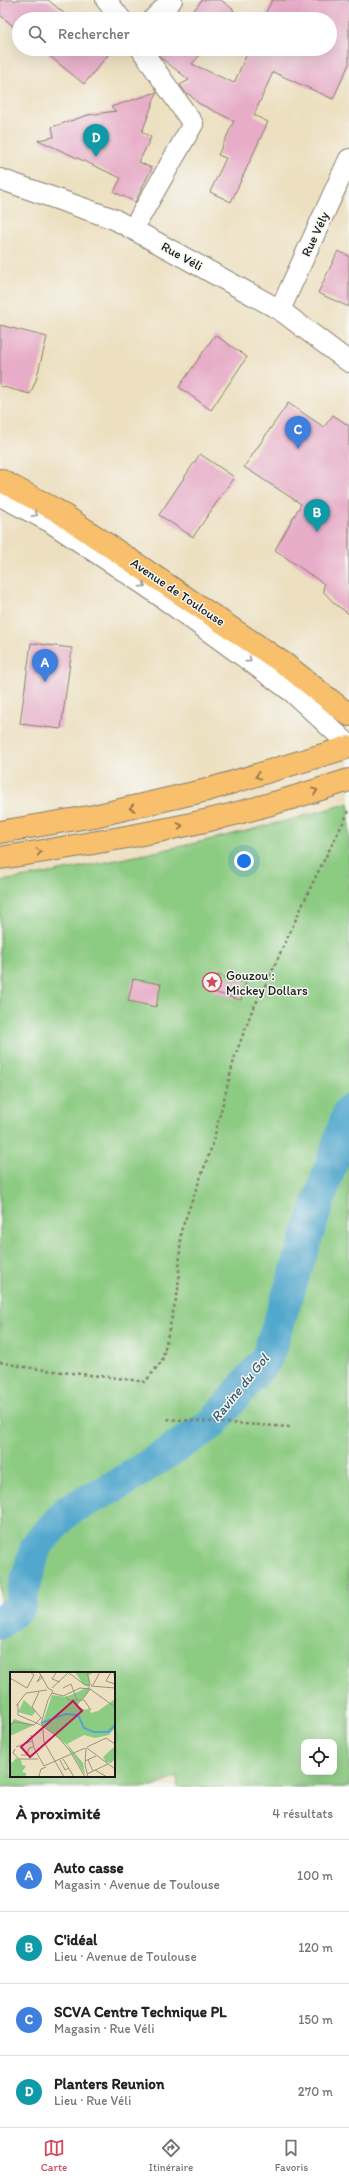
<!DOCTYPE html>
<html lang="fr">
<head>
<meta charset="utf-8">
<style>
	:root { --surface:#fff; --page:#f2f2f2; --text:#222; --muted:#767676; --line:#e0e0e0; --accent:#d1495b }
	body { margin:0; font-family:Itim,sans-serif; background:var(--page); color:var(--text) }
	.controls { position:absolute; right:12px; bottom:12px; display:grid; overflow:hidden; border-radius:8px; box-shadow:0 4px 16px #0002 }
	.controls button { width:36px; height:36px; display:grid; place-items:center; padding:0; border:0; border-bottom:1px solid var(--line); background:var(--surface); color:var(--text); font:20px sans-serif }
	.you { position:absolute; left:244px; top:861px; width:14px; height:14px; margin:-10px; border:3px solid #fff; border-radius:50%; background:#1a73e8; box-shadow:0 0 0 6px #1a73e833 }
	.badge { display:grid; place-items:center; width:26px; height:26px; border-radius:50%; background:var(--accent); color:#fff; font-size:13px; font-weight:700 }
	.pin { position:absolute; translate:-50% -33px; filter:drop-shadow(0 1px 2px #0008) }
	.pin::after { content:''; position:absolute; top:21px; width:14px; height:12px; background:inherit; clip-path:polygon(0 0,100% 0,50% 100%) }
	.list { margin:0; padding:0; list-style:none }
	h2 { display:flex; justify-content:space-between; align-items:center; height:52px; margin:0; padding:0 16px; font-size:17px }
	h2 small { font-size:13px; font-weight:400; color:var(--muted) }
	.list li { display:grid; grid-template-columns:26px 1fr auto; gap:12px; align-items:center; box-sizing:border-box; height:72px; padding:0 16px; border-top:1px solid var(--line) }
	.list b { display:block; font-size:15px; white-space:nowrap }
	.list p { margin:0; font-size:13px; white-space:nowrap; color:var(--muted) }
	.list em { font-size:13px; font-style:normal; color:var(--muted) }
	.icon { flex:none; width:22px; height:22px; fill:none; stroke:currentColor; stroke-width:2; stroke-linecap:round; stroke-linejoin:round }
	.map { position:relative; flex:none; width:349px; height:1787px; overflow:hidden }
	.search { position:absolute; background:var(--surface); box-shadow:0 4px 16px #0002; left:12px; right:12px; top:12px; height:44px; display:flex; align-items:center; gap:10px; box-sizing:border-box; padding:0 14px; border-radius:22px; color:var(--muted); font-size:15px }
	.sheet { height:340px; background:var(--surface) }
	nav { display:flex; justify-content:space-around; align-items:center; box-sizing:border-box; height:56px; border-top:1px solid var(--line); background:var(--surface); font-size:11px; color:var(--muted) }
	nav a { display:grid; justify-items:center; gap:2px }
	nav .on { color:var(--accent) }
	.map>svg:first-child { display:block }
</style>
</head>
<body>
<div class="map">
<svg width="349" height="1787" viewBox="0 0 349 1787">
	<rect width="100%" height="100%" fill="#f6f6f2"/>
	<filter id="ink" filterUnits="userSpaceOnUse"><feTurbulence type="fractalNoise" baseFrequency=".025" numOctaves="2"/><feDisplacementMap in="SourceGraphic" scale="8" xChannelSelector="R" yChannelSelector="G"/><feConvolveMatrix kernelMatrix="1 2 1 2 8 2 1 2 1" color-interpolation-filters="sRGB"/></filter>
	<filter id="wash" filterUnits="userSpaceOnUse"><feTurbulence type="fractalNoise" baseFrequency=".012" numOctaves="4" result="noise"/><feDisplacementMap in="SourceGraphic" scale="16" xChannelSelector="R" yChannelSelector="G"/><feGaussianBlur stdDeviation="0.9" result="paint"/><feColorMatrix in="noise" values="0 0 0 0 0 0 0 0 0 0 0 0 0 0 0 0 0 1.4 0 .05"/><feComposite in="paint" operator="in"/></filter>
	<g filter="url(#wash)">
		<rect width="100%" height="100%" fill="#ede0c1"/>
		<path fill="#8ccb82" stroke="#54744f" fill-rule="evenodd" d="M349,803V1787H178L177,1777L153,1787H0V881C39,876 78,867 116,860C195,844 272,826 349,803ZM11,1673H114V1776H11ZM304,1742H334V1772H304Z"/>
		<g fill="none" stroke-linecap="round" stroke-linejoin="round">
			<path stroke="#51a7cd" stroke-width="32" d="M0,1623L19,1607L36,1546L67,1511L119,1484L212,1424L267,1358L349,1110"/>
		</g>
		<g id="blocks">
			<path fill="#e7acc7" d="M0,0H48L71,19H19V31L0,15Z
				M202,0H221L234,10L226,19H187Z
				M272,0H349V64L333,99L273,72L254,115L268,122L231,202L210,192L226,158L218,155L234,121L198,103L191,96L186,93L180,85L189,80L160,57L155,49H205L192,64L234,83L249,49H330V19H263Z
				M41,49H113L84,84Z
				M157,92L142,132L151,137L139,162L152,168L135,202L114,192L121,178L38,140L54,137L52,127L88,115L116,111L111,107Z
				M338,251L349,256V307L318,293Z
				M0,325L47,337L36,380L30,394L0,386Z
				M215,335L247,357L211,410L179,387Z
				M288,403L324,427L333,415L349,426V614L335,604L323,591L324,584L275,550L301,504L244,467Z
				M200,454L234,477L193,537L159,515Z
				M31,643L72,648L61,729L20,724Z
				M217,975L246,983L241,1000L213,992Z
				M133,979L161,984L156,1007L128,1001Z"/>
		</g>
	</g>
	<g filter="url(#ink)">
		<use href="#blocks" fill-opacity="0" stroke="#847e6e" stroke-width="1"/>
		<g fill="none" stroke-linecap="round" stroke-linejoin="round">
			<defs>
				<path id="minor" d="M106,0L121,19
					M153,19L172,0
					M0,179L114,219L280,310L349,362
					M133,229L193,124L141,49
					M280,310L349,159
					M0,496L50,522L146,586L292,692L349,745"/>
				<path id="major" d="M0,480L56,510L286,665L349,715"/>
				<path id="highway" d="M0,832L94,816L207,790L349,747
					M0,858C70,847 140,836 209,820C257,809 303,795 349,780"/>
			</defs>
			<use href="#minor" stroke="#847e6e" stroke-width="22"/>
			<use href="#major" stroke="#847e6e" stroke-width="24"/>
			<use href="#highway" stroke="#847e6e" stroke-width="24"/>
			<path stroke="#847e6e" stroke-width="2.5" stroke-dasharray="3 3" stroke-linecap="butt" d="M0,1362C48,1373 97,1374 145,1382L162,1361L178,1290L181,1231L212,1146L235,1056L251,1013L267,982L314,880L349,811
				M167,1419L290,1427"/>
			<use href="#minor" stroke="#fff" stroke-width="20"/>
			<use href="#major" stroke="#f8bf6c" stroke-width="22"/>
			<use href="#highway" stroke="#f8bf6c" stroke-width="22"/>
		</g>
		<defs><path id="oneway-chevron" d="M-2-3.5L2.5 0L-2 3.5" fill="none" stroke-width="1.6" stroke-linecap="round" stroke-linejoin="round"/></defs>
		<g stroke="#999">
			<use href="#oneway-chevron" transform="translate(35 514) rotate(28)"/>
			<use href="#oneway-chevron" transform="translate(143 585) rotate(34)"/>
			<use href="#oneway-chevron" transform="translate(249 660) rotate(36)"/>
		</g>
		<g stroke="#8a6e44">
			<use href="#oneway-chevron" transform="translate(258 776) rotate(164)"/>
			<use href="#oneway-chevron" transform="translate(315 791) rotate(-18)"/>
			<use href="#oneway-chevron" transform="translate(132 808) rotate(167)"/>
			<use href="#oneway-chevron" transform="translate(180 826) rotate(-12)"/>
			<use href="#oneway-chevron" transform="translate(39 852) rotate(-9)"/>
		</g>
	</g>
	<defs>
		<symbol id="sight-ring" viewBox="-11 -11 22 22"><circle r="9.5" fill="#f6f6f2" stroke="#d1495b" stroke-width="1.5"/><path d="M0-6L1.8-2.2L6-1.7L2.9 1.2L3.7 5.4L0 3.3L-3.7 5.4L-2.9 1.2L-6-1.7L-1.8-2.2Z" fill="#d1495b"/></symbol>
	</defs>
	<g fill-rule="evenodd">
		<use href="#sight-ring" x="201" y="971" width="22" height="22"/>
	</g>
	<g text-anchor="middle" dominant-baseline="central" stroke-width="3" stroke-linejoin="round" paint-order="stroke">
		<g font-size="13" fill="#1c1c1c" stroke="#f6f6f2">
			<text transform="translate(315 234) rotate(-65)">Rue Vély</text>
			<text transform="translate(182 256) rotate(29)">Rue Véli</text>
			<text transform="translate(178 592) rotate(34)">Avenue de Toulouse</text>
		</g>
		<g font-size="13" fill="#1c1c1c" stroke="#f6f6f2" text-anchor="start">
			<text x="226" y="975">Gouzou :<tspan x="226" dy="15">Mickey Dollars</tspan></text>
		</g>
		<g font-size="14" font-style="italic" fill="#345b6c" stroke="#f6f6f2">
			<text transform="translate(240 1388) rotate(-51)">Ravine du Gol</text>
		</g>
	</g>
	<g transform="translate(10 1672)">
		<rect width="105" height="105" fill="#ede0c1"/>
		<path d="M65,0H85L79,3L80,17L67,34L76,38L79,36L81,41L88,39L105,27V56L99,63L85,66L74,63L57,72L73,91L75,103L57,73L32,53L42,23L56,25L79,15L73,12ZM14,28L26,39L22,44L8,40ZM4,47L24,53L0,64V53ZM105,74V87L101,91L96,90L93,85ZM6,86L11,88L12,93L16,94L12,100L16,101V105H0V88L2,91Z" fill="#8ccb82"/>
		<path fill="none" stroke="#51a7cd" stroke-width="2" d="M31,51L56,42L68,43L74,56L84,60H98L105,53"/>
		<path fill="none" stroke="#99927f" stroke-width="1" d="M29,0L38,16M77,0L80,12M101,0L96,9L105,12M104,0L105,12M46,1L42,7L50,10M59,1L75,13H80M31,3L27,10L33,5M0,6L17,16L24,3L20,0M82,12L81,14L105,16M83,13L90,0M38,16L43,19L38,28L32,48L34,70L54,105M42,16L59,0M53,16L61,12L67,28M80,17L105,35M29,20L22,35L31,46M42,21L53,24L70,16L80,17M56,24L58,28H74L81,38M73,27L80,17M8,32V43L31,53L48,65L60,79L75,105M6,34L16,21L37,18M0,54L4,50L24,53L31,46M21,63L24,76L34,94L75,76M6,75L22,69M77,75L96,66L105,72M76,76L75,93L78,105M77,76L105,97M5,77L3,81L9,87H28M11,83H17L19,76L23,75M53,87L64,105M50,88L55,98L59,96M78,88L83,99M75,89L86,84M85,98L97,105M77,102L98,92M29,104L31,97L36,95"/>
		<path fill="#c2185b" fill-opacity="0.15" stroke="#c2185b" stroke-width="2" d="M63,29L72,39L20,85L11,75Z"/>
		<rect width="105" height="105" fill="none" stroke="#1c1c1c" stroke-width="2"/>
	</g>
</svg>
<div class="controls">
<button><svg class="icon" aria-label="locate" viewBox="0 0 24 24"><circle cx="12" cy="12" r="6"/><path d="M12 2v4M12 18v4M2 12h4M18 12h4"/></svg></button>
</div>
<div class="you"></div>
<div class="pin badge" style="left:45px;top:682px;background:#3f7fe0">A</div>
<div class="pin badge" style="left:317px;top:532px;background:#0f9aa8">B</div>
<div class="pin badge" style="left:298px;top:449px;background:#3f7fe0">C</div>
<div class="pin badge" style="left:96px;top:157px;background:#0f9aa8">D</div>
<div class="search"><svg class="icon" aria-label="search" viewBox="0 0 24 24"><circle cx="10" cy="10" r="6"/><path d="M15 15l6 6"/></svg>Rechercher</div>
</div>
<section class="sheet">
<h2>À proximité<small>4 résultats</small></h2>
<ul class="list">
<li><span class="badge" style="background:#3f7fe0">A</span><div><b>Auto casse</b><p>Magasin · Avenue de Toulouse</p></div><em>100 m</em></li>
<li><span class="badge" style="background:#0f9aa8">B</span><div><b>C'idéal</b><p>Lieu · Avenue de Toulouse</p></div><em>120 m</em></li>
<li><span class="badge" style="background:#3f7fe0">C</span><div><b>SCVA Centre Technique PL</b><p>Magasin · Rue Véli</p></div><em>150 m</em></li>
<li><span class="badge" style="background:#0f9aa8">D</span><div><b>Planters Reunion</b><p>Lieu · Rue Véli</p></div><em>270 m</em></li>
</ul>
</section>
<nav>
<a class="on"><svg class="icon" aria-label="map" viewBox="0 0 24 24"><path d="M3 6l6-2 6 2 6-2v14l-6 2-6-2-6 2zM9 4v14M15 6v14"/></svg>Carte</a>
<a><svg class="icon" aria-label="directions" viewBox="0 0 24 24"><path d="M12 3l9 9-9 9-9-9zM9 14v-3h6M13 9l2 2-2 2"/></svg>Itinéraire</a>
<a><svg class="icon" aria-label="saved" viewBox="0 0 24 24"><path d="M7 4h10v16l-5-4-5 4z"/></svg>Favoris</a>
</nav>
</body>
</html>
